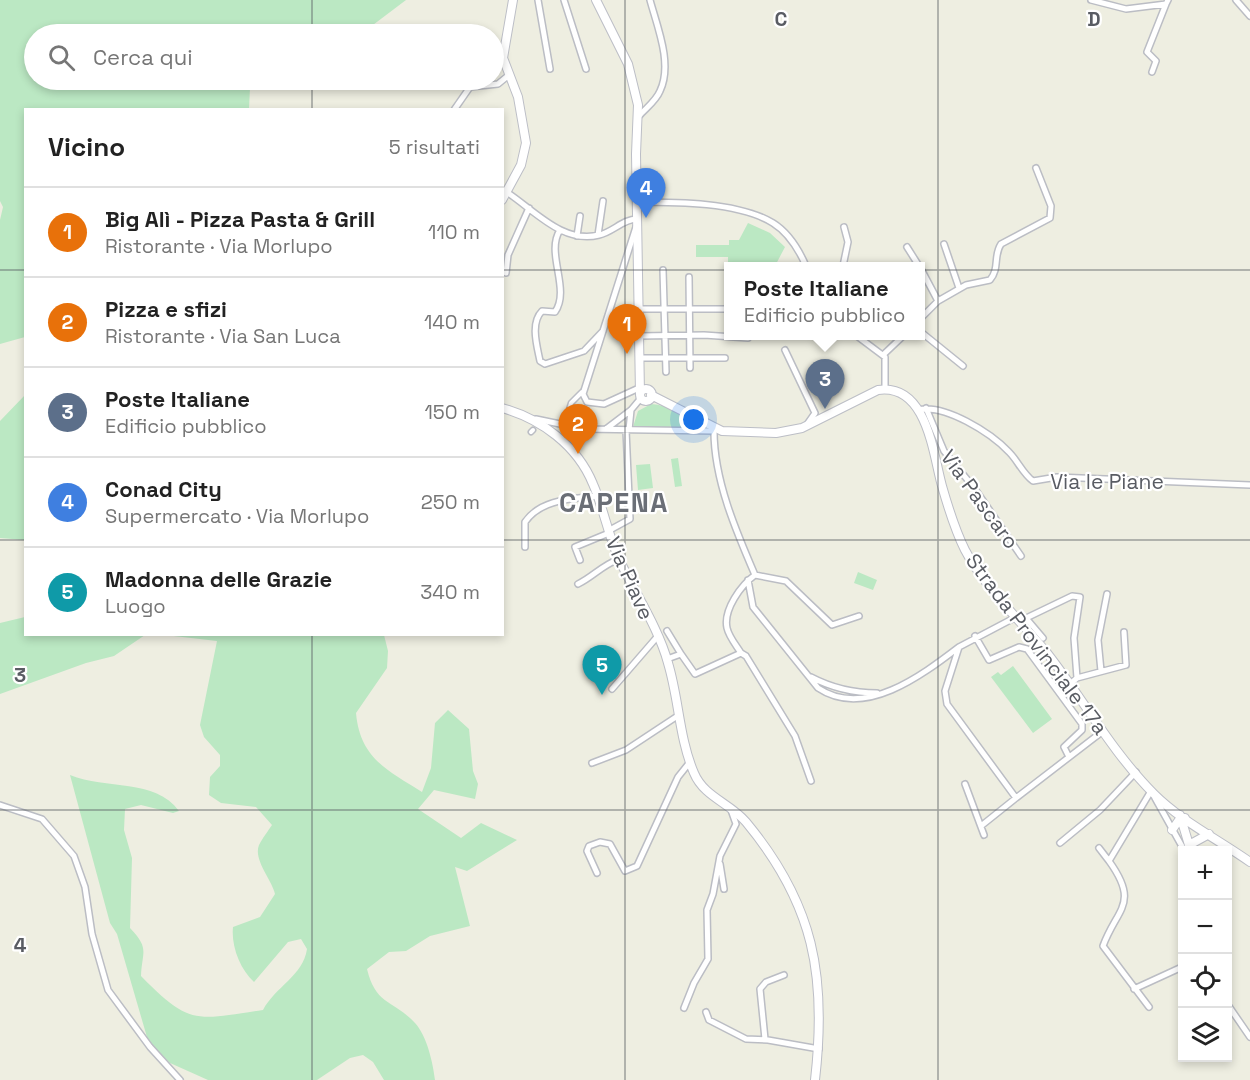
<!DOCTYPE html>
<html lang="it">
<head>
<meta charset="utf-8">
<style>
	:root { --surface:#fff; --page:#f6f6f6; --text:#222; --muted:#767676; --line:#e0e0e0; --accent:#7c3aed }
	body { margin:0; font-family:"Space Grotesk",sans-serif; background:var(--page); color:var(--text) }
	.controls { position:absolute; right:18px; bottom:18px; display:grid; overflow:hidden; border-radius:0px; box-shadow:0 3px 9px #0003 }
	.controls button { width:54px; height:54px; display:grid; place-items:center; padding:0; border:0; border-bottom:2px solid var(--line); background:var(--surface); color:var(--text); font:30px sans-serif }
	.you { position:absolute; left:694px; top:420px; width:21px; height:21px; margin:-15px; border:4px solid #fff; border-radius:50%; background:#1a73e8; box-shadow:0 0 0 9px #1a73e833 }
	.badge { display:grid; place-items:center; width:39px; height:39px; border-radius:50%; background:var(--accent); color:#fff; font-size:20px; font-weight:700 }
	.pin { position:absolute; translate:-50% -50px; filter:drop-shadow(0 2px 3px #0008) }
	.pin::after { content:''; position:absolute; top:32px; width:21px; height:18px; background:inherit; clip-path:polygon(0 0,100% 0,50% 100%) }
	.popup { position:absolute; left:724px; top:262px; width:201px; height:78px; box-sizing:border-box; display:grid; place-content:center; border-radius:0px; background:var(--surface); filter:drop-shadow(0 2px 4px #0005); font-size:20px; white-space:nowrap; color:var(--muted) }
	.popup b { font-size:22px; color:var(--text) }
	.popup::after { content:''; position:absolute; left:50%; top:100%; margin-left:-12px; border:12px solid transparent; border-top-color:var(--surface) }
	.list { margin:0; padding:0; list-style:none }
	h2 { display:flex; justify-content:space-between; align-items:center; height:78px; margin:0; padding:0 24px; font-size:26px }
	h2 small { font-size:20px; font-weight:400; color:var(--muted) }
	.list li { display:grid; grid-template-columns:39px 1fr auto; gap:18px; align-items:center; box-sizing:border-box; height:90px; padding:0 24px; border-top:2px solid var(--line) }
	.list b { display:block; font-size:22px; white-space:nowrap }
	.list p { margin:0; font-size:20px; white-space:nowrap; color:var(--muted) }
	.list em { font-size:20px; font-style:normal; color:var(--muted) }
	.icon { flex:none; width:33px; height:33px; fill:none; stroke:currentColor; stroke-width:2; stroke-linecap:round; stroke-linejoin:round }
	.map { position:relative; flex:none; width:1250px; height:1080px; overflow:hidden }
	.search { position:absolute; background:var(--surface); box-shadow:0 3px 9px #0003; left:24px; top:24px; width:480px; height:66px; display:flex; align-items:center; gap:15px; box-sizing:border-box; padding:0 21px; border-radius:33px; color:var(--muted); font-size:22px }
	.panel { position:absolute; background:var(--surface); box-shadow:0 3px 9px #0003; left:24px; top:108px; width:480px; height:528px; border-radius:0px }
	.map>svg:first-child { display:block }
</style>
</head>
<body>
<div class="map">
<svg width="1250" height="1080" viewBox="0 0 1250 1080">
	<rect width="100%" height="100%" fill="#eeeee1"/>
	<path fill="#bbe8c3" d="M0,0H406L361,34H34V80H247L250,88L249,109L26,110L25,337L0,344V220L3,207L0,201Z
		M748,223L770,233L785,247L775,266H731L728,265V257H696V245H729V240H739Z
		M25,395V540L0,538V421Z
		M651,404C669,405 686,417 701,425L700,428L633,427L638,411Z
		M678,458L682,486L675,487L671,459Z
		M650,464L653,488L638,490L636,465Z
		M858,572L877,580L873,590L854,583Z
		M25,617L26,634L145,635L114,656L86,663L0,694V623Z
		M165,635H384L388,651L387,668L356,713C360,758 387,770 422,792L431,768L435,723L448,710L469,729L473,771L478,784L475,799L434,790L418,809L461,838L481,823L517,840L467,871L455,867L470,926L430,936L406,951L389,952L367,969C376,1006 394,1000 415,1023C427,1036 433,1063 435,1080H384L373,1062L363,1055L350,1058L317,1080H208L170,1063L149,1044L117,934L110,923L70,775C106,790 155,778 179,811L173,813L141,805L125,809L124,830L132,858L130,928C150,949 142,951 141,976C190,1026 196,1020 263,1010C275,987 303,976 307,949L301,939L288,942L254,982C240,969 231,946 233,927L260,917L275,894C272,880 253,860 259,845C262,839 268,831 272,825L256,807L221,803L209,795L210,777L220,766V755L204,737L200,725L217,641Z
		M1013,666L1052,719L1033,733L991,677L998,672L1001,675Z"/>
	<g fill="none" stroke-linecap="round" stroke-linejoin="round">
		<defs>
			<path id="pedestrian" d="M564,426L571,403L582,392
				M531,432L533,430"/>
			<path id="minor" d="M538,0L550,69
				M564,0L586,69
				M1091,0L1126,9L1166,4L1168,0
				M1236,0L1250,16
				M1152,72L1156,61L1147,52L1166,4
				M454,110L470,87L498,84L509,75
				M639,116C646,108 656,101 660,91C673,64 657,26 650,0
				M508,193C535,211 563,244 599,235C613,232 623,219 637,219
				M637,202C676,202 739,202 773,223C789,233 799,250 806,266
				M636,227L583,394L587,402L604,404L639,388
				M560,230C545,253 571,289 555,312L542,311C530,323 537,346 540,361L545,364L584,351L603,331
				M598,235L603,201
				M577,236L580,216
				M944,244L959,288
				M907,247L919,266
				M843,266L848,242L844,227
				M921,269L938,301L921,318
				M663,270L666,372
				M506,273L508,255L529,208
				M689,277L690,368
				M938,301L966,285L990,280C1000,268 993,256 1001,244L1050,218L1051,206L1036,168
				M639,309H729
				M921,332L963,366
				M639,336L704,335L748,338
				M857,336L885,357V389
				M785,350L815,413L808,423
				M883,355L903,336
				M639,358H725
				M926,408L944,451L975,489L1021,556
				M918,410C944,403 991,433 1009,452C1018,461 1023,474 1033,481L1057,477L1250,485
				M536,419L584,429L714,431
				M606,429L631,410L641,398
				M629,430L631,410
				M714,431C714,480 736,531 755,575C741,585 723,610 727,628C729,637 736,645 741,653
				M608,531L630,519L626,430
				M525,547V522C541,499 572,499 597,496
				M580,560L575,547L609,533
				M755,575L786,581L832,625L859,616
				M748,580L753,607L818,688C864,719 921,676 959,647
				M578,584C594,576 601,566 619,559
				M1016,617L959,647L945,691L947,704L1016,798L1103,731
				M1026,618L1043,638
				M1020,621L1072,596L1080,597L1074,638L1077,678
				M667,631L681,654
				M975,636L989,660L1019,647L1027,649L1082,724V730L1064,747L1069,757
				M667,659L681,654L695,674L741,653L746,656L795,736L811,781
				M1101,671L1098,640L1107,594
				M811,677C832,688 854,693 877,693
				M1069,685L1077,678L1126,665L1124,632
				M612,689L657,637
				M592,763L626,750L679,715
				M965,784L984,835
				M1155,798L1184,850
				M0,805L42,819L74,856L85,887L92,934L108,990L150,1047L180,1080
				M981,826L1016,798
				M1060,843L1100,810L1136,772
				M1099,848L1109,861
				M720,864L724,889
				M597,873L587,851L589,846L600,842L610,844L625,871L637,866L678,777L690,762
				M1134,989L1182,967
				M1228,1005L1250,1037
				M1149,1007L1103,946C1117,908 1140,904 1109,861L1151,791
				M684,1008L694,983L708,959L707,910L713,894L720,856L736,824L731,810
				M706,1012L709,1020L746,1039L768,1040L819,1049
				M765,1039L760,989L766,982L784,975"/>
			<path id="secondary" d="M596,0L628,64L638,105L636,154L640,394
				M502,200L521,165L526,143L518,97L503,58L513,0
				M640 395a6 6 0 1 1 12 0a6 6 0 1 1-12 0Z
				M651,395L722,431L776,433L802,428L878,390C927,383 933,454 942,486C948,507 955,530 965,550C985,588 1020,620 1047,653C1083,699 1112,752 1154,794C1181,821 1219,840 1250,862
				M502,408C541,419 577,445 593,484C604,509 608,536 620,561C635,593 659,629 668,663C679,699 679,738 694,773C704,797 730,803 746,822C814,904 827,976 815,1080
				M1180,815L1189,845
				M1172,830L1179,820L1185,818
				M1190,850L1189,845L1209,834"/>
		</defs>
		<use href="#pedestrian" stroke="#bbbdc4" stroke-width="7"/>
		<use href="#minor" stroke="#bbbdc4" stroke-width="8"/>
		<use href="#secondary" stroke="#bcbec6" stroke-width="10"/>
		<use href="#pedestrian" stroke="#fff" stroke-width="4"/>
		<use href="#minor" stroke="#fff" stroke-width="5"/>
		<use href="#secondary" stroke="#fff" stroke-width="8"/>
	</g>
	<path fill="none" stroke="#595c63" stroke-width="1.5" stroke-opacity="0.55" d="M312,0V34M625,0V1080M938,0V1080M312,80V110M0,270H26M502,270H1250M0,540H26M502,540H1250M312,634V1080M0,810H1250"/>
	<g text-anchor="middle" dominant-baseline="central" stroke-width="4.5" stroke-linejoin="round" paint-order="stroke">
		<g font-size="21" fill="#595c63" stroke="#fff">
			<text x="1107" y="481">Via le Piane</text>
			<text transform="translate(980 499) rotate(54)">Via Pascaro</text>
			<text transform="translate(630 578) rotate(66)">Via Piave</text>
			<text transform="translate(1037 644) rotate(53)">Strada Provinciale 17a</text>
		</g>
		<g font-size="27" font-weight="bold" letter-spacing="1.5" fill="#6a6e76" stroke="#fff">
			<text x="614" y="502">CAPENA</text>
		</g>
	</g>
	<g font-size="20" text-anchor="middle" font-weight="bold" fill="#595c63" stroke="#fff" stroke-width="4.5" stroke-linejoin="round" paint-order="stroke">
		<text x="781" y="26">C</text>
		<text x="1094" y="26">D</text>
		<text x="20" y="682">3</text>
		<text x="20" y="952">4</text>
	</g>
</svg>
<div class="controls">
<button>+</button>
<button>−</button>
<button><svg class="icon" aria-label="locate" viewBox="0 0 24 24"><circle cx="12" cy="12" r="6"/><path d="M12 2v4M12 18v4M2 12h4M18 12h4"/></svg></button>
<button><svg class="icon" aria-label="layers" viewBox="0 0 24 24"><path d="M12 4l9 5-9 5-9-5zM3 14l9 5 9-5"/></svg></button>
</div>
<div class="you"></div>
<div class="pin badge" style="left:627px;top:354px;background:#e8710a">1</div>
<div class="pin badge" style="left:578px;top:454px;background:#e8710a">2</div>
<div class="pin badge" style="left:825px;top:409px;background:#5c6f8a">3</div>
<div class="popup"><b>Poste Italiane</b>Edificio pubblico</div>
<div class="pin badge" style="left:646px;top:218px;background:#3f7fe0">4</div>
<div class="pin badge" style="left:602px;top:695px;background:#0f9aa8">5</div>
<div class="search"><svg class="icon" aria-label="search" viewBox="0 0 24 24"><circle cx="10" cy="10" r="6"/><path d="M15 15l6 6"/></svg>Cerca qui</div>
<section class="panel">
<h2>Vicino<small>5 risultati</small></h2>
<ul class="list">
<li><span class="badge" style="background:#e8710a">1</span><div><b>Big Alì - Pizza Pasta &amp; Grill</b><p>Ristorante · Via Morlupo</p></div><em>110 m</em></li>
<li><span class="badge" style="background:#e8710a">2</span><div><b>Pizza e sfizi</b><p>Ristorante · Via San Luca</p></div><em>140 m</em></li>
<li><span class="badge" style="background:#5c6f8a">3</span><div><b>Poste Italiane</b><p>Edificio pubblico</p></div><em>150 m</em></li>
<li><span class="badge" style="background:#3f7fe0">4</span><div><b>Conad City</b><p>Supermercato · Via Morlupo</p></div><em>250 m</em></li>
<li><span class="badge" style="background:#0f9aa8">5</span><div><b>Madonna delle Grazie</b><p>Luogo</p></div><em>340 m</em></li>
</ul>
</section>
</div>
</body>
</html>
